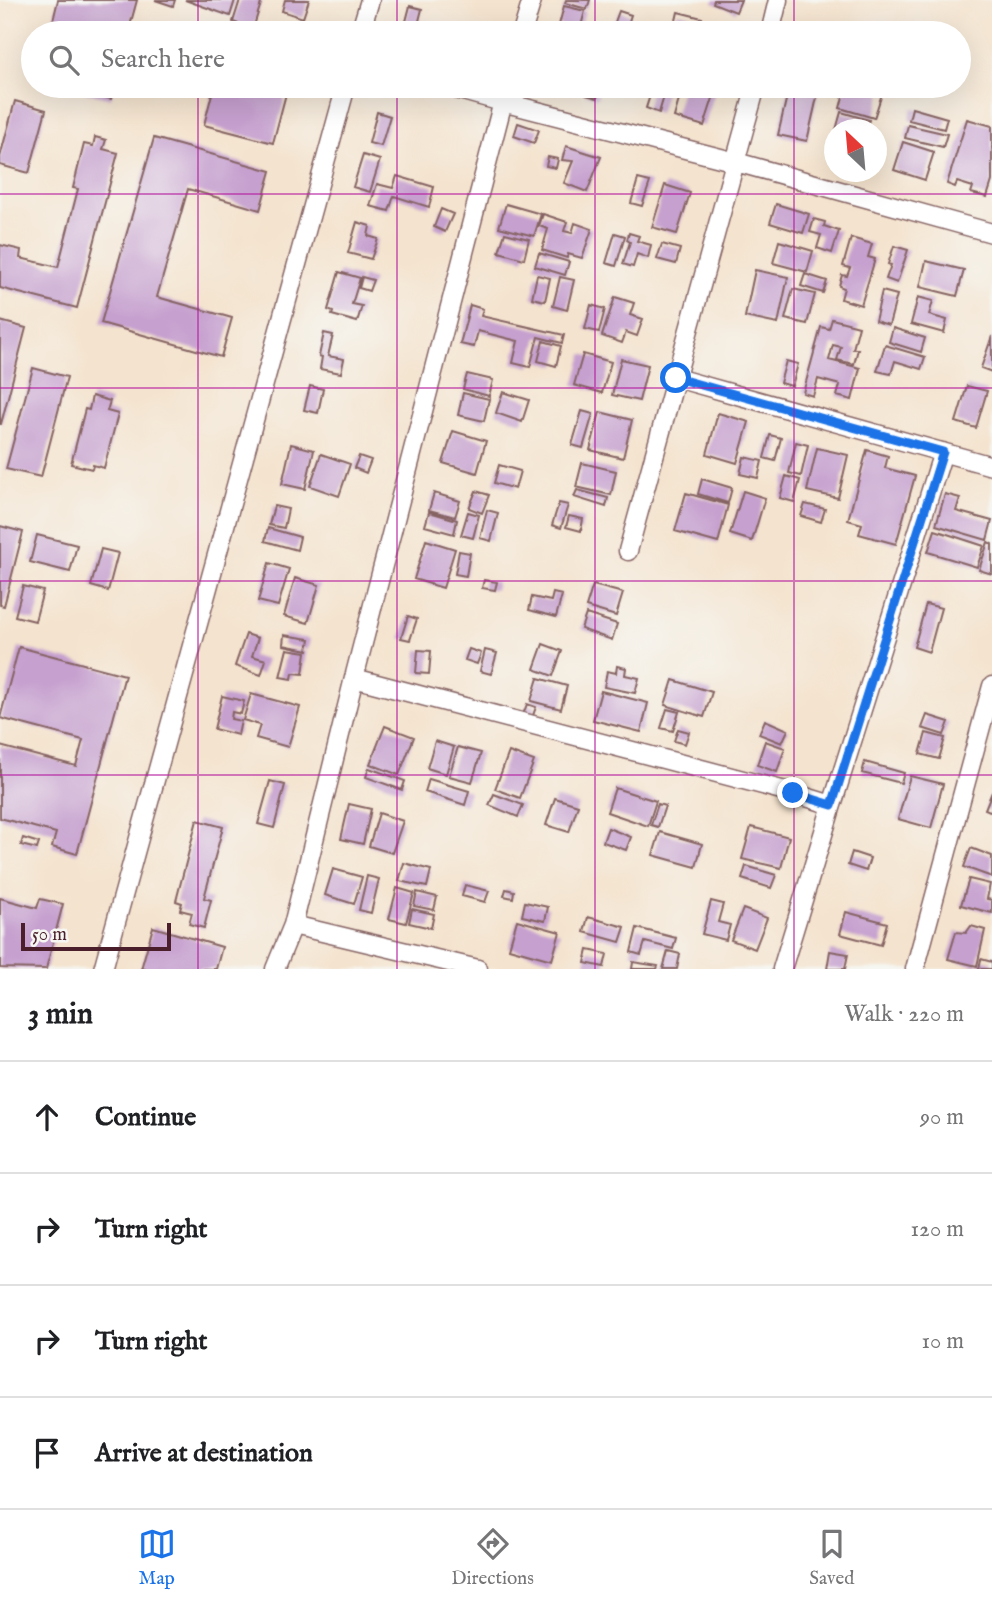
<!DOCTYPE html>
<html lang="en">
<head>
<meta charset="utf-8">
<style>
	:root { --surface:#fff; --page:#f6f6f6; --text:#202124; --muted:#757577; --line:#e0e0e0; --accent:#1a73e8 }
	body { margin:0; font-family:"IM FELL English",serif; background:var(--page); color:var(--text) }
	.compass { position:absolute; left:824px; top:119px; width:63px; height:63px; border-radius:50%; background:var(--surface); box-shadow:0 7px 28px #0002; rotate:334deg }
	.scale { position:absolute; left:21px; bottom:18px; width:150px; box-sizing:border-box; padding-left:7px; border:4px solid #4a1f2b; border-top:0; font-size:19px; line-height:24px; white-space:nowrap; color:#4a1f2b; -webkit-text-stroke:5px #f6f6f2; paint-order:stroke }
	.stop { position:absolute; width:21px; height:21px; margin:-16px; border:5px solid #1a73e8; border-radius:50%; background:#fff }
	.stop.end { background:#1a73e8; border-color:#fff; box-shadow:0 2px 7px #0008 }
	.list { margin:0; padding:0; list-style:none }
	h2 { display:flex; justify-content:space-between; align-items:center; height:91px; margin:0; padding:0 28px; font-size:30px }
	h2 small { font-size:23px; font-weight:400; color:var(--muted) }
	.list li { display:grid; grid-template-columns:46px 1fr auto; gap:21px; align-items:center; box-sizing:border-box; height:112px; padding:0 28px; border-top:2px solid var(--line) }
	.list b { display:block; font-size:26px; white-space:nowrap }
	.list em { font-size:23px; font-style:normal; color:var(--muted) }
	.icon { flex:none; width:38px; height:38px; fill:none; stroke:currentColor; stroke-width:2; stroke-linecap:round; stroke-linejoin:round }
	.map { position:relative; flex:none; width:992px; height:969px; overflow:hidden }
	.search { position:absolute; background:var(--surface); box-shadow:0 7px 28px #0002; left:21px; right:21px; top:21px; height:77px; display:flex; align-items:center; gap:18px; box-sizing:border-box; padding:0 24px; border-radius:38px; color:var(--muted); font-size:26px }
	.sheet { height:539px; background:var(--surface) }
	nav { display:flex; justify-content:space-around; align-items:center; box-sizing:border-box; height:98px; border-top:2px solid var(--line); background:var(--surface); font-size:19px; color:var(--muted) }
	nav a { display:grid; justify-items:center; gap:4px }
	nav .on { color:var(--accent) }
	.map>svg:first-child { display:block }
</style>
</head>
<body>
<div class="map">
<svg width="992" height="969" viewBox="0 0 992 969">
	<rect width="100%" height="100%" fill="#f6f6f2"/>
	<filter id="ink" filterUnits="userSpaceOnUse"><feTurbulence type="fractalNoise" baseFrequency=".0143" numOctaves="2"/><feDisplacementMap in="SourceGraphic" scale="14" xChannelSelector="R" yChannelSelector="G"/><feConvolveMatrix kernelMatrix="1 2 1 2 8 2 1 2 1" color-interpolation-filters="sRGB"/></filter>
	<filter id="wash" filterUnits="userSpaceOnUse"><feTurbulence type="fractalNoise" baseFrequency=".00686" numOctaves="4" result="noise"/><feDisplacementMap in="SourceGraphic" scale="28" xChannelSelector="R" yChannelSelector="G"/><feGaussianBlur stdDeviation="1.57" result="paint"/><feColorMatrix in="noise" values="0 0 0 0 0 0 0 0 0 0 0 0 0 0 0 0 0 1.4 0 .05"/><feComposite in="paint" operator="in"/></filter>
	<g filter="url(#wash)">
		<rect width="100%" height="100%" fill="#f4e3ce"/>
		<g id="blocks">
			<path fill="#c6a0cf" d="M58,0H137L128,33H50Z
				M155,0H175L173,6Z
				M185,0H235L230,16Z
				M240,0H262L253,29L233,22Z
				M285,0H309L303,18L282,11Z
				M566,0H590L587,9L565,3Z
				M714,0H741L736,12L713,3Z
				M410,6L422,9L416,33H403Z
				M564,6L585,11L580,30L559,25Z
				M619,11L631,15L625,33H611Z
				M678,12L702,18L698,33H673Z
				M61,86H114L111,99Z
				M214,86H288L273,143L204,125Z
				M541,86H573L572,93L541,87Z
				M589,86H601L597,98L586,95Z
				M653,86H667L659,113L646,108Z
				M683,86H706L716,89L704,126L674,117Z
				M846,86H853L882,94L874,118L840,108Z
				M789,87L818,93L807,141L778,135Z
				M15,101L46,110L29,173L0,165V157Z
				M912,108L947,118L944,129L909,120Z
				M377,112L390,116L381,146L369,143Z
				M841,112L869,120L866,130H836Z
				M967,119L992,126V181L987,197L971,193L973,187L957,182L955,187L947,184Z
				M518,123L539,130L534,143L514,136Z
				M908,125L947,134L943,147L905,138Z
				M95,137L106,140L103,149L118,153L77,308L0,288V245L21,250L20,258L58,267L78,189L73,188L84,144L93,146Z
				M834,137V155L829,153Z
				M154,138L271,171L260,210L188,189L157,297L232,318L221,357L101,323Z
				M903,142L934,152L925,180L894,170Z
				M566,146L601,157L587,192L564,183L573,161L562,160Z
				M363,155L380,160L370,192L353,187Z
				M548,157L558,159L556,168L546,166Z
				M397,176L434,187L429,207L394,196L389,211L370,206L377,184L393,188Z
				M638,179L650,182L642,206L631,203Z
				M665,185L690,193L677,234L652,227Z
				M506,204L541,214L534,236L499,227Z
				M776,204L809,214L803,233L770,223Z
				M441,209L453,214L445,232L434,227Z
				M543,214L567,222L564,231L572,233L575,223L592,229L582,258L568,254L567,258L542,250L548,229L539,226Z
				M814,219L825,222L824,226L839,231L832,253L817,248L821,235L810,232Z
				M357,222L370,226L368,236L378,239L371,259L348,253Z
				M505,233L529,239L524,259L499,252Z
				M615,233L625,236L616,266L606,263Z
				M629,233L639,236L637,241L651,245L648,258L637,254L633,267L623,264L630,242L627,240Z
				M851,238L872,244L868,257L875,259L861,305L841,299L844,288L839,286L842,275L847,276L850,268L843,266Z
				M779,241L813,251L807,272L773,263Z
				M662,244L680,249L676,264L657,259Z
				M894,246L908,250L897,283L886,279L891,265L888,264Z
				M539,253L569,262L565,275L535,266Z
				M926,261L964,270L957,296L920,287Z
				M755,270L788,277L778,324L745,317Z
				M339,272L360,278L352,304L362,306L357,322L332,315L333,312L328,310Z
				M805,274L827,281L823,293L801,286Z
				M537,275L550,278L545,301L532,298Z
				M362,277L373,280L369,291L359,288Z
				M560,277L574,280L567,310L553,306Z
				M793,289L815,294L807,324L785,319Z
				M882,291L897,295L889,325L875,321Z
				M615,297L634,303L630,315L643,319L637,336L626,332L622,343L602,336Z
				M918,297L933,301L929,315L947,320L944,333L911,324Z
				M470,305L483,309L481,316L564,335L562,343L538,337L530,367L513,363L518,341L478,331L474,347L460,344Z
				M591,305L605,309L599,332L585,329Z
				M832,319L859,326L853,349H858L854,364L837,360L841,347L833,345L829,360L860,368L852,400L837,396L840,385L818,379L813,396L803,393L821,327L829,329Z
				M0,321L26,328L1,424H0Z
				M893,328L925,338L921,352L889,342Z
				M324,333L333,335L328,356L344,359L341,373L320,369L322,357L319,356Z
				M992,336V372L981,368Z
				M543,341L561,346L556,366L538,361Z
				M885,345L925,357L921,369L895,361L891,374L877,371Z
				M583,354L611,362L602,393L574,385Z
				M621,359L648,365L639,401L612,395Z
				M786,361L798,364L792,386L780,383Z
				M33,368L67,377L41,477L6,469Z
				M467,374L493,380L489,396L463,389Z
				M310,386L323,389L318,413L304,410Z
				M967,386L987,391L976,428L956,422Z
				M503,392L529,400L522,422L496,413Z
				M463,393L489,399L484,421L458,415Z
				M92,396L110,401L107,411L118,414L104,468L93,465L92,469L71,464L85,409L89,410Z
				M582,411L593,414L583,448L572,445Z
				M600,412L632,420L623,458L590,450Z
				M718,413L749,422L737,463L707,454Z
				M453,431L486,441L477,473L443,463Z
				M770,435L781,438L775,461L764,458Z
				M796,442L808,445L801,476L789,473Z
				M291,444L314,450L305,489L282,484Z
				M817,448L848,455L838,498L807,491Z
				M867,450L888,456L885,468L915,476L896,544L859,534L862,524L848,520Z
				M321,454L350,464L339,496L310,486Z
				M359,456L371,460L366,473L354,468Z
				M744,457L762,461L758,478L740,474Z
				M582,463L616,471L611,495L576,487Z
				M499,465L520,471L515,489L494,483Z
				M786,476L800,480L794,502L780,498Z
				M702,479L732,488L728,503L698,494Z
				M577,490L608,498L606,507L574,497Z
				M476,491L489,495L482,513L469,508Z
				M743,491L765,498L752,541L730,534Z
				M434,493L460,501L455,517L429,510Z
				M686,493L728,505L718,543L675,531Z
				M945,494L960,498L956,511L992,521L987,540L936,525Z
				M559,503L568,505L561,528L552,525Z
				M805,504L825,509L821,522L801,516Z
				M274,506L288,509L284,528L269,525Z
				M487,510L498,513L491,541L480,538Z
				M429,512L457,520L454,534L425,526Z
				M468,512L479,515L473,538L461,535Z
				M569,516L583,519L581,531L566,527Z
				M0,526L23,532L4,606L0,605Z
				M268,528L300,537L297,550L265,541Z
				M935,530L984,546L977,567L928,552Z
				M37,535L77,545L70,572L30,562Z
				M426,540L455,549L443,588L414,579Z
				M988,542L992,544V574L979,570Z
				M101,549L118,553L108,591L91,586Z
				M459,551L470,553L466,576L455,574Z
				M269,563L289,569L278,606L258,601Z
				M295,578L319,585L308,623L284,616Z
				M484,580L497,582L495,590L482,588Z
				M593,585L623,593L616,616L586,607Z
				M23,586L43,591L35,621L15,616Z
				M553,593L562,595L556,617L529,610L532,597L551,601Z
				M926,604L941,608L929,652L914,647Z
				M586,614L617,624L612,640L581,629Z
				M408,616L417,619L410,640L401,638Z
				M246,634L258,638L252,656L266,660L261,675L235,666Z
				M284,635L310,639L308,650L283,645Z
				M543,644L562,651L553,676L534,669Z
				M19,647L125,675L77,854L52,847L56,833L0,818V746L76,766L83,740L0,718Z
				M287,649L306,652L303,674L293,673L292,679L280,677Z
				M469,649L481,653L477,664L465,660Z
				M418,650L431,651L429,674L416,673Z
				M485,650L497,653L491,674L480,671Z
				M617,666L626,668L625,675L639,678L635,693L604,687L607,671L616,673Z
				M538,678L567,686L561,709L531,701Z
				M673,680L712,692L704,717L665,705Z
				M601,691L648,703L641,732L593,720Z
				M251,694L300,707L288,747L256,738L260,725L243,720Z
				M222,696L244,701L241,714L232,712L231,719L241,721L238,735L214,729Z
				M527,704L536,707L532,718L523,715Z
				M667,709L679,712L673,731L661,728Z
				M927,715L949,722L944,735L922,728Z
				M765,720L788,730L782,743L759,734Z
				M385,726L414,737L399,775L370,764Z
				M678,729L689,732L685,744L674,741Z
				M926,733L945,738L939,759L920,754Z
				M435,741L454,747L446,774L427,768Z
				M765,741L785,748L777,772L757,765Z
				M458,747L481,753L472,782L449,776Z
				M509,752L534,761L520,798L495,789Z
				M865,762L904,773L901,783L862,773Z
				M369,768L405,781L402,790L366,777Z
				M910,776L943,784L931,828L898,819Z
				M429,779L469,791L465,805L425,792Z
				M270,781L285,785L274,828L258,824Z
				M615,788L656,801L648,826L607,812Z
				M992,792V812L985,809Z
				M494,794L523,805L518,817L489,805Z
				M555,798L578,805L569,832L546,825Z
				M349,804L371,809L363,844L341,839Z
				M658,804L665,806L658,827L651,825Z
				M379,813L403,821L392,853L369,846Z
				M197,820L223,827L204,898L211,900L204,928L189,924L192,913L180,910L182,903L176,901Z
				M751,827L789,837L781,868L742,859Z
				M608,828L631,837L626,850L603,842Z
				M660,832L702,844L696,867L653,855Z
				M23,838L39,843L37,849L21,845Z
				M971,848L992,856V877L964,867Z
				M852,852L870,858L866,871L848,865Z
				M404,863L431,870L427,887L399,881Z
				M746,866L776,875L771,888L742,879Z
				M333,869L362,877L354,904L325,895Z
				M367,876L379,879L371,913L359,910Z
				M969,879L990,884L987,899L992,900V913L961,905Z
				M465,885L489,891L485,902L462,896Z
				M397,888L414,893L406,923L389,919Z
				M506,889L514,891L513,898L504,896Z
				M417,892L437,897L434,910L414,906Z
				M0,898L37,908L40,899L63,904L46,969L0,968Z
				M711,901L723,904L718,922L730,925L726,940L702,934Z
				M525,902L548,907L545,921L522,916Z
				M412,909L434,914L431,928L409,923Z
				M743,909L767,918L755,949L731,940Z
				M846,912L887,923L881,945L840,934Z
				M588,917L625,927L620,942L584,932Z
				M517,920L560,932L552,960L509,948Z
				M971,926L985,930L977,966L948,959L956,932L966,933Z
				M153,927L222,947L216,969H141Z
				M637,928L676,938L673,949L645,942L641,955L631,952Z
				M588,950L607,954L604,967L585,963Z
				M668,951L680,954L677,969H663Z
				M830,951L848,954L845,969H827Z
				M981,959L992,962V969H979Z
				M633,962L658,966L657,969H632Z"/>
		</g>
	</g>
	<g filter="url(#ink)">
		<use href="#blocks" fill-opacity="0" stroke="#866464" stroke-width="2"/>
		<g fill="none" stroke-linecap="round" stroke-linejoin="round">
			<defs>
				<path id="minor" d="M360,33L370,0
					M522,33L532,0
					M770,33L778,0
					M445,86L502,102L736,162L992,233
					M676,378L992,466
					M628,551L756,86
					M354,678L793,793L832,805L782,969
					M832,805L943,452
					M293,925L478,969
					M103,969L346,86
					M275,969L293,925L354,678L507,86
					M915,969L992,686"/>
			</defs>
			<use href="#minor" stroke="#866464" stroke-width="21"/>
			<use href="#minor" stroke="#fff" stroke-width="18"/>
		</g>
	</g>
	<g fill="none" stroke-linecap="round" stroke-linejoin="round" filter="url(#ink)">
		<path stroke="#1a73e8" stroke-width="9" d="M676,378L943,452L832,805L793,793"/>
	</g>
	<path fill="none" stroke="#b5179e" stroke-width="2" stroke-opacity="0.55" d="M198,0V33M397,0V33M595,0V33M794,0V33M198,86V969M397,86V969M595,86V969M794,86V969M0,194H992M0,388H992M0,581H992M0,775H992"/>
</svg>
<svg class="compass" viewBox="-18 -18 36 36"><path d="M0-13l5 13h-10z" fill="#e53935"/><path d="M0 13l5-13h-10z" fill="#757577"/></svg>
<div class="scale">50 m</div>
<div class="stop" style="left:676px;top:378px"></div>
<div class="stop end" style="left:793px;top:793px"></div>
<div class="search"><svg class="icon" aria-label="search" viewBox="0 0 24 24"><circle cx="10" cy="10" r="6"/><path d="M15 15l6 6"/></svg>Search here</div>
</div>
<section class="sheet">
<h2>3 min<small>Walk · 220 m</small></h2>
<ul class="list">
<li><svg class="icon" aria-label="ahead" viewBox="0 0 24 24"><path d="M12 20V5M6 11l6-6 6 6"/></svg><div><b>Continue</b></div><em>90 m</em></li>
<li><svg class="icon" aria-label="right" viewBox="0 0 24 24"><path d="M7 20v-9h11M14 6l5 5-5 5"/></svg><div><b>Turn right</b></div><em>120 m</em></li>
<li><svg class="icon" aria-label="right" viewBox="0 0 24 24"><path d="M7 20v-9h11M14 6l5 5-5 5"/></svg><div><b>Turn right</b></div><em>10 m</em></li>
<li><svg class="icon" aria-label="arrive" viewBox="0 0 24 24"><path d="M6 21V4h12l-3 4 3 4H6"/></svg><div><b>Arrive at destination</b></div></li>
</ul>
</section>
<nav>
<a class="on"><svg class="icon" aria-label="map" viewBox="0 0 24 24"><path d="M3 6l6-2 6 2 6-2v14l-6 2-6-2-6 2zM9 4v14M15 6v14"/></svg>Map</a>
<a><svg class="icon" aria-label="directions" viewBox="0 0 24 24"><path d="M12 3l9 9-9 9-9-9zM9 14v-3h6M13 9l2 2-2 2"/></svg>Directions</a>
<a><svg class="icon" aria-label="saved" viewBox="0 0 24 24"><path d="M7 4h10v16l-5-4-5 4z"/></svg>Saved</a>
</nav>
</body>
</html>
